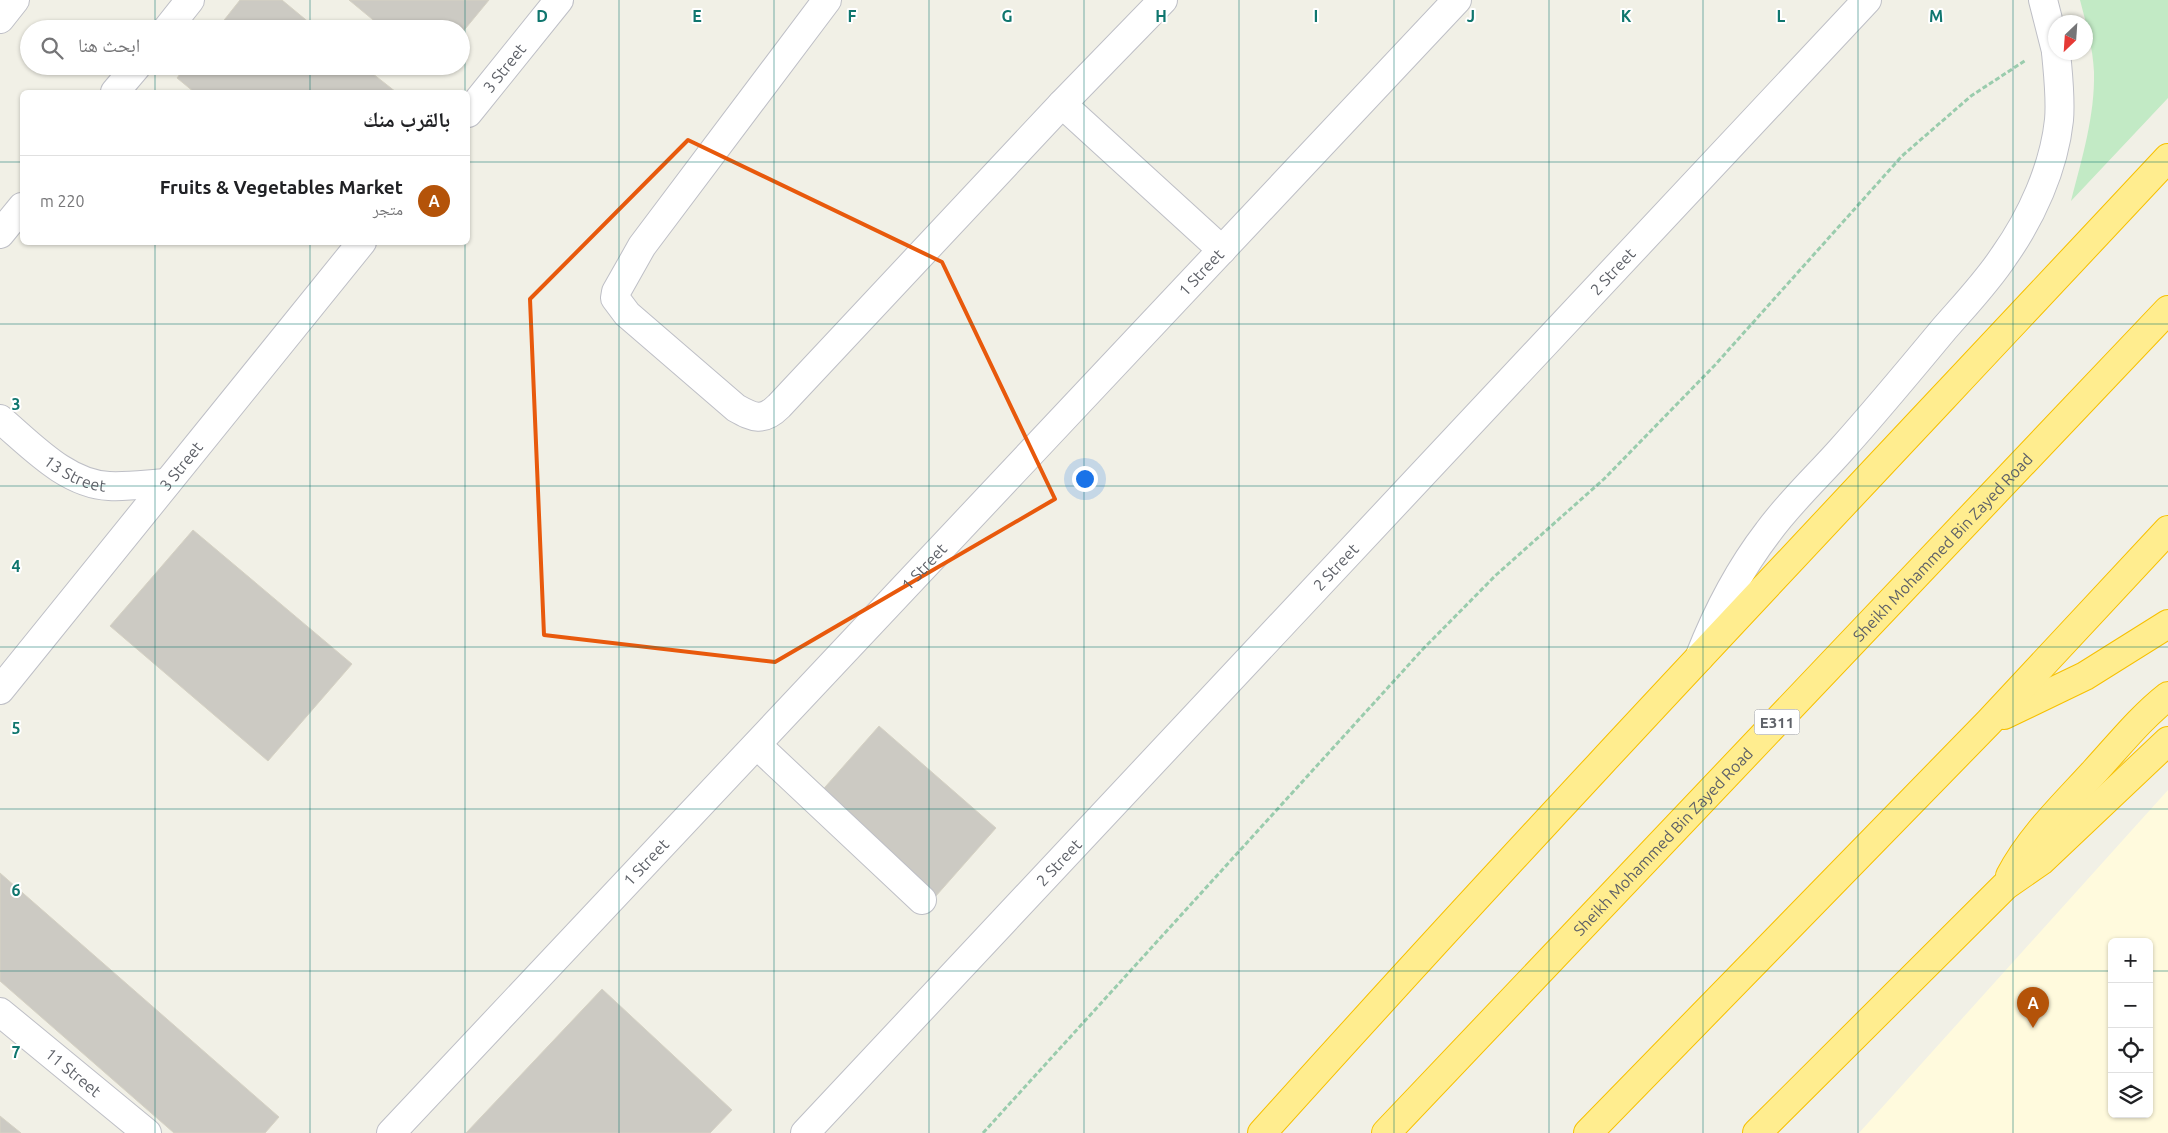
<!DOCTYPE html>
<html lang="ar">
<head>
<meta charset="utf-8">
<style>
	:root { --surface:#fff; --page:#f6f6f6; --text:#202124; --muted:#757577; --line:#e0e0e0; --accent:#b45309 }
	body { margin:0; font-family:Ubuntu,"Noto Naskh Arabic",sans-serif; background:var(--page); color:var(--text); direction:rtl }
	.controls { position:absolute; right:15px; bottom:15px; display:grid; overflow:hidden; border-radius:8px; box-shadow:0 1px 4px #0004 }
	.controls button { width:45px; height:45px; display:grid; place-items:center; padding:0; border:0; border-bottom:1px solid var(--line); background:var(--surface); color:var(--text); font:25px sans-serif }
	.compass { position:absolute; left:2048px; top:15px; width:45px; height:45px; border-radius:50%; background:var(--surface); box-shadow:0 1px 4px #0004; rotate:205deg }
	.you { position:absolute; left:1084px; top:478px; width:18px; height:18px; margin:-12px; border:4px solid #fff; border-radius:50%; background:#1a73e8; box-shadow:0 0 0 8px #1a73e833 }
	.badge { display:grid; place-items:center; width:32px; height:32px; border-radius:50%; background:var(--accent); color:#fff; font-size:16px; font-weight:700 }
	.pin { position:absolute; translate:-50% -41px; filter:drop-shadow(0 1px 2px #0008) }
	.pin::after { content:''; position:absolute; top:26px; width:18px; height:15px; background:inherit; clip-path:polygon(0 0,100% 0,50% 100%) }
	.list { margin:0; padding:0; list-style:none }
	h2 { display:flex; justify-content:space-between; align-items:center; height:65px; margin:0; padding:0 20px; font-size:21px }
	h2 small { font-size:16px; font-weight:400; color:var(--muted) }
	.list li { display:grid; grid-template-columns:32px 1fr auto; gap:15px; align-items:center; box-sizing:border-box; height:90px; padding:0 20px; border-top:1px solid var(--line) }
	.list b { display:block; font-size:19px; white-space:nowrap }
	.list p { margin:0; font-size:16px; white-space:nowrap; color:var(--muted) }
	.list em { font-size:16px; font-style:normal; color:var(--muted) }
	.icon { flex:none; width:28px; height:28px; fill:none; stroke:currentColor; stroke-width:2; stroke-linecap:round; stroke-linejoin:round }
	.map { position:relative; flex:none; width:2168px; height:1133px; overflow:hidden; direction:ltr }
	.search { position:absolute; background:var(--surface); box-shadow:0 1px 4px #0004; left:20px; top:20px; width:450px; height:55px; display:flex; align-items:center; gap:12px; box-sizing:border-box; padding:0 18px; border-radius:28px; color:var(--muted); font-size:19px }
	.panel { position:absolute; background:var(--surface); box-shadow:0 1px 4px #0004; left:20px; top:90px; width:450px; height:155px; border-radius:8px; direction:rtl }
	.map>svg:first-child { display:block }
</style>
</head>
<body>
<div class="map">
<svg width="2168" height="1133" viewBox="0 0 2168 1133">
	<rect width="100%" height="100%" fill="#f1f0e6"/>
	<path fill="#fffadd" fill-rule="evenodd" d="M2168,790V1133H1859ZM2112,942H2149V1114H2112Z"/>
	<path fill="#c2eac5" d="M2080,0H2168V98L2071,201C2082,158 2095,116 2094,72C2093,48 2086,23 2080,0Z"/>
	<path fill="#cccac3" stroke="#d6d2c4" d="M240,0H282L317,29H217Z
		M349,0H489L461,34V29H384Z
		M186,66H363L396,92H194L177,78Z
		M193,530L352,664L268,761L110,626Z
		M879,726L996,828L928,905L811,803Z
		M0,873L279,1117L265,1133H174L0,981Z
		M602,989L732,1110L710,1133H466Z
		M0,1116L21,1133H0Z"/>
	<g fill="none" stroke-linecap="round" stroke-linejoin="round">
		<defs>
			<g id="minor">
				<path d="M827,0L642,246L616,292L615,298L627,314L736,408C754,418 763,422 779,406L1062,104L1163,0"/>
				<path d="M2043,0L2056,51"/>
				<path d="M0,19L15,0"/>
				<path d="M167,29L190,0"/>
				<path d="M115,92L137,66"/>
				<path d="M1062,104L1222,250"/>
				<path id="s1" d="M468,113L559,0"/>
				<path d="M0,234L22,207"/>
				<path id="s2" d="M0,419C31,445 66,484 109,486C128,487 148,484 167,483"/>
				<path d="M1699,658C1717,612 1738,571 1768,532C1789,503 1817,477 1841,450C1876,411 1910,370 1944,329C1964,306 1987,282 2004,256C2031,218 2054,168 2059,120C2061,98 2058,75 2056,52"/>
				<path id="s3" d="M0,690L362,242"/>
				<path d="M757,745L922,900"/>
				<path id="s4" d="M0,1012L147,1133"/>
				<path id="s5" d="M391,1133L1457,0"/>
				<path id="s6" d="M805,1133L1867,0"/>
			</g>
			<g id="highway">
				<path d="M2004,715L2085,676L2168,624"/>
				<path d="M2010,876C2031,836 2065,804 2095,771C2118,746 2141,717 2168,696"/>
				<path d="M1262,1133C1559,803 1865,482 2168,158"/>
				<path id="s7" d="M1386,1133L2168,310"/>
				<path d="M1588,1133L1989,722L2168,530"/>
				<path d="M1757,1133L2005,886L2041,861L2168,741"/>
			</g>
		</defs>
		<use href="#minor" stroke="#bebfc6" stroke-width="30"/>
		<use href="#highway" stroke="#f7c000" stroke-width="30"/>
		<path stroke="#9accad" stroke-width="3" stroke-dasharray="5 2.5" stroke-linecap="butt" d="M983,1133L1423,649L1496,575L1604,479L1715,365L1902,156L1971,96L2026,60"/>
		<use href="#minor" stroke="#fff" stroke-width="28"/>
		<use href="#highway" stroke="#ffed8f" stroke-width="28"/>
	</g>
	<path fill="none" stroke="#e8590c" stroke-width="4" stroke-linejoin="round" d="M688,140L942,262L1055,499L775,662L544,635L530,299Z"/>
	<path fill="none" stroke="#0f766e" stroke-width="1" stroke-opacity="0.55" d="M155,0V29M310,0V29M465,0V92M619,0V1133M774,0V1133M929,0V1133M1084,0V1133M1239,0V1133M1394,0V1133M1549,0V1133M1703,0V1133M1858,0V1133M2013,0V1133M155,66V92M310,66V92M0,162H22M468,162H2168M155,242V1133M310,242V1133M465,242V1133M0,324H2168M0,486H2168M0,647H2168M0,809H2168M0,971H2112M2149,971H2168"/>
	<g text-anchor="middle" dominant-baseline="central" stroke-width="4" stroke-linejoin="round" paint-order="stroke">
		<rect fill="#fff" stroke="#8e9095" stroke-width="1" x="1754.5" y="709.5" width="45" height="25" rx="4"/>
		<g font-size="15" font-weight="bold" fill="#5e6168">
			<text x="1777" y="722">E311</text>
		</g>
		<g font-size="16" fill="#5e6168" stroke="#fff">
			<text stroke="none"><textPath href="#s1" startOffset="58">3 Street</textPath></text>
			<text stroke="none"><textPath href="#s6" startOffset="1181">2 Street</textPath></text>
			<text stroke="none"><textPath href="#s5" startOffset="1182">1 Street</textPath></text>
			<text stroke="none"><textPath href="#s3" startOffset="288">3 Street</textPath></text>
			<text stroke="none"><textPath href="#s2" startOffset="94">13 Street</textPath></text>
			<text stroke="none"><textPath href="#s7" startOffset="808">Sheikh Mohammed Bin Zayed Road</textPath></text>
			<text stroke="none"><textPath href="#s6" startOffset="776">2 Street</textPath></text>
			<text stroke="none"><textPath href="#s5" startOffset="778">1 Street</textPath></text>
			<text stroke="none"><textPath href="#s7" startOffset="402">Sheikh Mohammed Bin Zayed Road</textPath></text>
			<text stroke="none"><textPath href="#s5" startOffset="372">1 Street</textPath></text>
			<text stroke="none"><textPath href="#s6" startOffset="371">2 Street</textPath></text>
			<text stroke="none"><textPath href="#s4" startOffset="95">11 Street</textPath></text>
		</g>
	</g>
	<g font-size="16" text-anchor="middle" font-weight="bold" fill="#0f766e" stroke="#fff" stroke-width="4" stroke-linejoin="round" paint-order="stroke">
		<text x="542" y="22">D</text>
		<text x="697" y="22">E</text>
		<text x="852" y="22">F</text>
		<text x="1007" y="22">G</text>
		<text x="1161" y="22">H</text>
		<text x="1316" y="22">I</text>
		<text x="1471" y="22">J</text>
		<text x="1626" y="22">K</text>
		<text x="1781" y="22">L</text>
		<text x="1936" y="22">M</text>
		<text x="16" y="410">3</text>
		<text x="16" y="572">4</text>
		<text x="16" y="734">5</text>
		<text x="16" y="896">6</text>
		<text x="16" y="1058">7</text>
	</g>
</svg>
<div class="controls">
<button>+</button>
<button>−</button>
<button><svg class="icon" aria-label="locate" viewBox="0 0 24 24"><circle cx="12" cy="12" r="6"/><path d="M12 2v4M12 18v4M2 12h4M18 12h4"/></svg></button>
<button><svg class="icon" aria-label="layers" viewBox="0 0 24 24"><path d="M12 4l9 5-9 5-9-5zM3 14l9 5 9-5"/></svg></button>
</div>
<svg class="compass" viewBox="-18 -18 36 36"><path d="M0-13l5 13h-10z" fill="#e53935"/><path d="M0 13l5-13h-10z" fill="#757577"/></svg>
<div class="you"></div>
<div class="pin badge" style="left:2033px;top:1028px">A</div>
<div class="search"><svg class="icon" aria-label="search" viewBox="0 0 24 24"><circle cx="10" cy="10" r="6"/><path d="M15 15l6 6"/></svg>ابحث هنا</div>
<section class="panel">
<h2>بالقرب منك<small></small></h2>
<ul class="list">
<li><span class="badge">A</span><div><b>Fruits &amp; Vegetables Market</b><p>متجر</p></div><em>220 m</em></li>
</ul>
</section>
</div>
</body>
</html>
